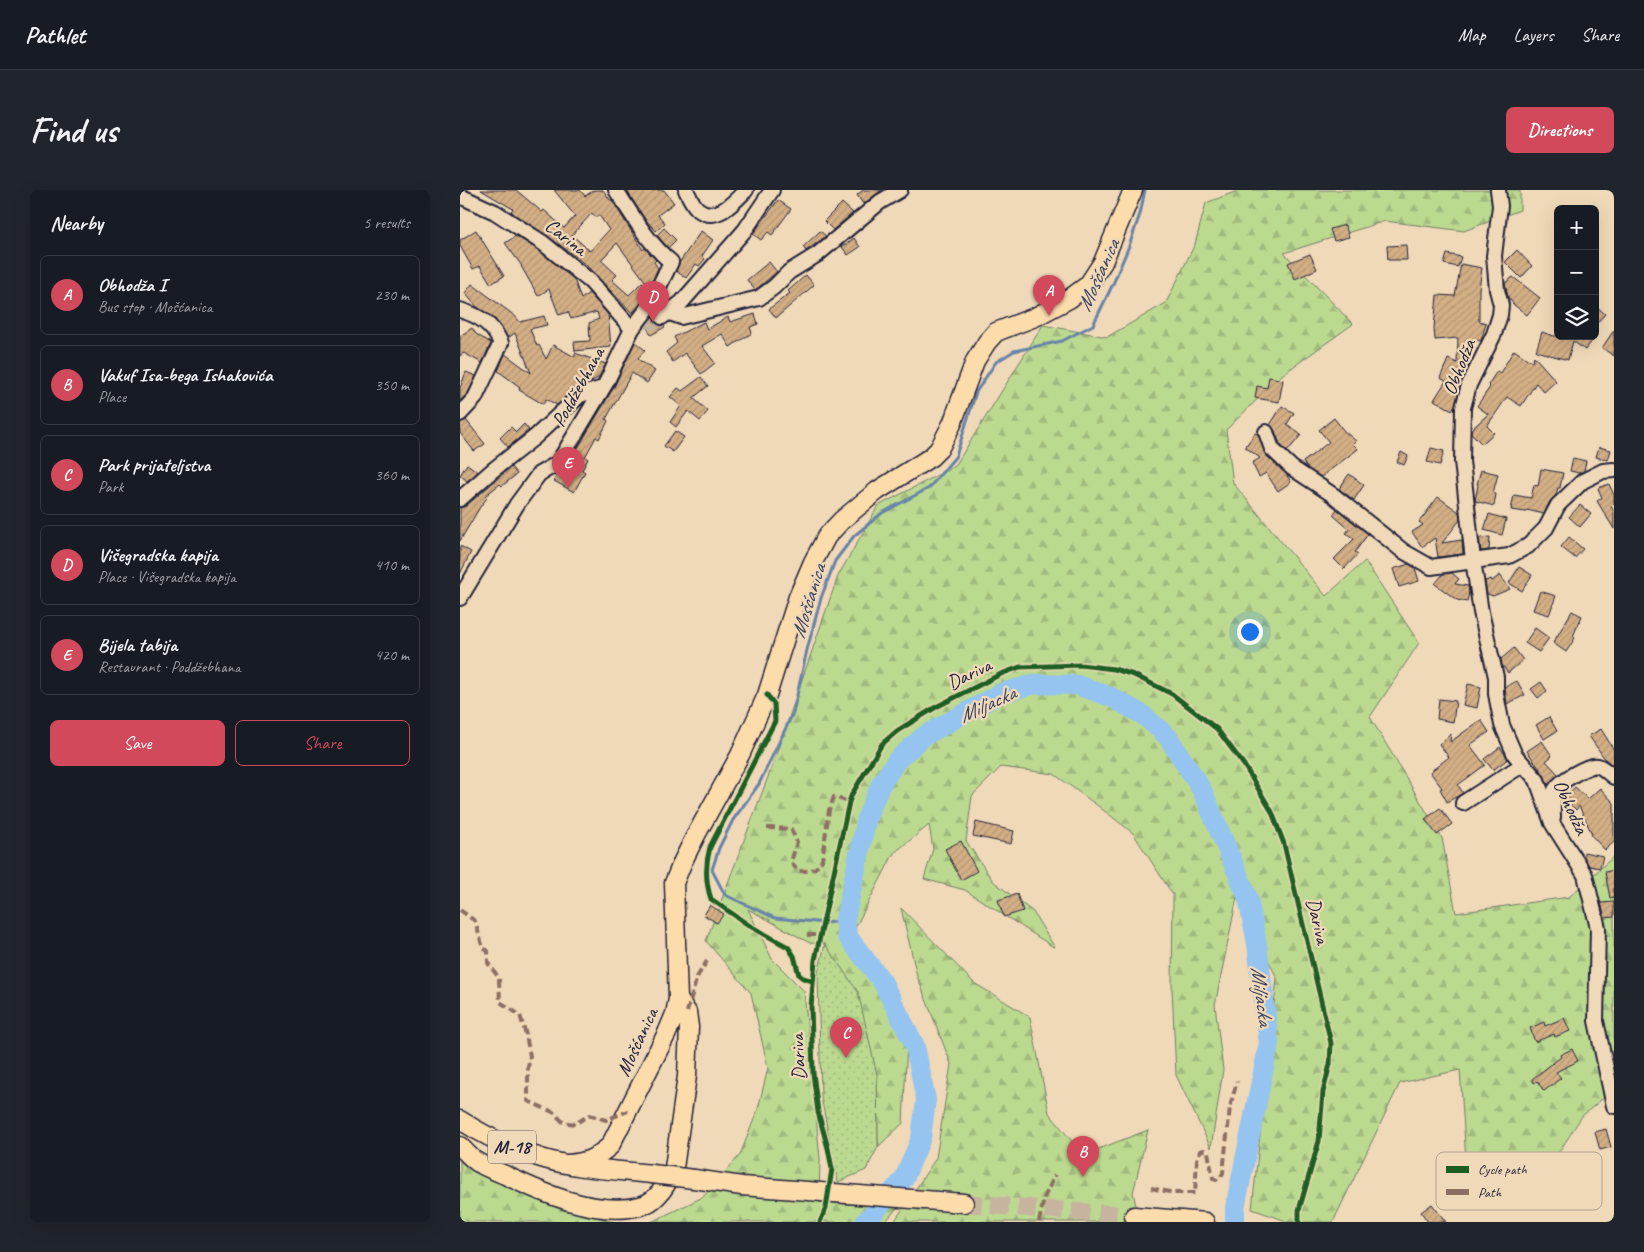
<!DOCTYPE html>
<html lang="en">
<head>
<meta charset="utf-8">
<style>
	:root { --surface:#171b24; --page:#20242c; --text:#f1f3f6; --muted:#9ea1a6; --line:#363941; --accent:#d1495b }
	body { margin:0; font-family:Caveat,sans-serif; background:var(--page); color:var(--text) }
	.controls { position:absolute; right:15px; top:15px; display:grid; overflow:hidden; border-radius:8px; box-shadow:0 5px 20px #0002 }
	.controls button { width:45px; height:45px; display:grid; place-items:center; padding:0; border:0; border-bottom:1px solid var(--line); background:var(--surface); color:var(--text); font:25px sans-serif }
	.you { position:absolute; left:789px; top:441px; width:18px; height:18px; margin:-12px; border:4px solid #fff; border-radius:50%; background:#1a73e8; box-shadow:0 0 0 8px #1a73e833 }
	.badge { display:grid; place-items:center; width:32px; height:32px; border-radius:50%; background:var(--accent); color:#fff; font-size:16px; font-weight:700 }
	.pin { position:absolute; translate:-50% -41px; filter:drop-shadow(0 1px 2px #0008) }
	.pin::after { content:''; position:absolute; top:26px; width:18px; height:15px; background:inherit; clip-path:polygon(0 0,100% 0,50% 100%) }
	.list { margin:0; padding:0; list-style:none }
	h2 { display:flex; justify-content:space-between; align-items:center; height:65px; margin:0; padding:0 20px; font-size:21px }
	h2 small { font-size:16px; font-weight:400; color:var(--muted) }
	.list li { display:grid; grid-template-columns:32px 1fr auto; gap:15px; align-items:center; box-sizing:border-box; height:80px; margin:0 10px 10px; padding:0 10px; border:1px solid var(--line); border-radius:8px }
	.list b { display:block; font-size:19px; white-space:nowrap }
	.list p { margin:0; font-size:16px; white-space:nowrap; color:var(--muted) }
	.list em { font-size:16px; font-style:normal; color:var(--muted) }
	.actions { display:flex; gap:10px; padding:15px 20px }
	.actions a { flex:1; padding:11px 0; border:1px solid var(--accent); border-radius:8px; text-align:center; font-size:18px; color:var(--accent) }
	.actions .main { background:var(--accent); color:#fff }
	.icon { flex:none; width:28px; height:28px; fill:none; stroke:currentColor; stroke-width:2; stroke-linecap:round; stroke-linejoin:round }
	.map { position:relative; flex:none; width:1154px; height:1032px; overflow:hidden; border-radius:8px }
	header { display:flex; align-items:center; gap:30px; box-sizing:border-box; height:70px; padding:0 25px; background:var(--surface); border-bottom:1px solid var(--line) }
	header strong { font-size:24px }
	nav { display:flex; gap:28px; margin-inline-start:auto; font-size:18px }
	.intro { display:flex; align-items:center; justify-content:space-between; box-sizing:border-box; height:120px; padding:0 30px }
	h1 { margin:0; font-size:35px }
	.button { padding:12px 22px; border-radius:8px; background:var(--accent); color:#fff; font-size:18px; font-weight:700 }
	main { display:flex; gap:30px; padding:0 30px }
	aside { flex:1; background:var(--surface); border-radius:8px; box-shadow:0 5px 20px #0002 }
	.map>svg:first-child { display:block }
</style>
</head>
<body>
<header>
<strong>Pathlet</strong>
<nav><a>Map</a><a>Layers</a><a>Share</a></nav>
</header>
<div class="intro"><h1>Find us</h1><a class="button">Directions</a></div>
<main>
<aside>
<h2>Nearby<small>5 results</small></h2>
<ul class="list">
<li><span class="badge">A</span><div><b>Obhodža I</b><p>Bus stop · Mošćanica</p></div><em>230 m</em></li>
<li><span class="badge">B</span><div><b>Vakuf Isa-bega Ishakovića</b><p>Place</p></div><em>350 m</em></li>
<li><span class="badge">C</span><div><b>Park prijateljstva</b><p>Park</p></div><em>360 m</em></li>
<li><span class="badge">D</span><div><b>Višegradska kapija</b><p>Place · Višegradska kapija</p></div><em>410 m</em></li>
<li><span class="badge">E</span><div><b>Bijela tabija</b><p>Restaurant · Poddžebhana</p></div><em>420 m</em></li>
</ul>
<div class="actions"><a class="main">Save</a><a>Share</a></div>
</aside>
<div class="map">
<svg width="1154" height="1032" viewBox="0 0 1154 1032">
	<defs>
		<pattern id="forest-firs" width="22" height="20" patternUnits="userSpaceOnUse" patternTransform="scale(1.25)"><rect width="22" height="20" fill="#bcd990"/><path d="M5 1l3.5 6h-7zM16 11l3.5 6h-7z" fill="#a1ba7d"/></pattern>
		<pattern id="park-dots" width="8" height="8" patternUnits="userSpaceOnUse" patternTransform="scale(1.25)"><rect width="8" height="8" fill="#bcd990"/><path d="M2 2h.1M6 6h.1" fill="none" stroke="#a1ba7d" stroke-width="1.8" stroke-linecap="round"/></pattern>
		<pattern id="building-hatch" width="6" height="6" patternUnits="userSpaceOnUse" patternTransform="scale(1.25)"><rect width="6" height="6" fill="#d3af85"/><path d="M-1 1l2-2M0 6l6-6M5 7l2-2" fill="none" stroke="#b59674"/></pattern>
	</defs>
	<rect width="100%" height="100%" fill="#f0d9b8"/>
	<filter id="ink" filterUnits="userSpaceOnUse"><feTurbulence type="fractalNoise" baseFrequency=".02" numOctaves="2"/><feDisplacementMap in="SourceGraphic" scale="10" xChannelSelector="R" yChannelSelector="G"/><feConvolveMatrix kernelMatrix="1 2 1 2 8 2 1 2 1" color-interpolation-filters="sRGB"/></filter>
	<g filter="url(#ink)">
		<path fill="url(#forest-firs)" stroke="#6f7e66" d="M780,0H1060V20L1004,41L925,31L824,63L893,134L823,184L766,240L773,293L866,406L905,371L959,453L910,527L982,648L996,723L1109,707L1154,666V899L1122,926L1092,973L1006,970L1000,880L940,893L873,1032H829L792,1019L817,788L777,707L755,815L763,880L751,958L716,885L712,798L713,705L673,643L638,616L594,584L541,577L512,606L506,651L533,691L573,722L595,758L505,700L464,689L473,659L469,635L434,663L392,744L447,853L443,933L418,957L417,885L365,754L350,753L288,719L312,769L344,801L360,969L359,1012L437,1018L425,1032H191L243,1007L280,965L298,919L308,878L291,803L246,751L311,579L378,386L418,316L495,276L583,135L647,147L706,113L735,54L746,13Z
			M441,718L514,793L570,827L589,923L623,965L688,940L673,1003L680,1032H434L476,968L491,874L457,786Z
			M0,967L44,995L98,1018L155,1032H0Z"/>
		<path fill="url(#park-dots)" stroke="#6f7e66" d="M365,754L398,802L417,885L418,957L406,980L378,992L361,907L358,783Z"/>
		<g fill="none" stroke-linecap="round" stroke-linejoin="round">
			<path stroke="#6783a8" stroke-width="3" d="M385,730L366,733L315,728L265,705L252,680L259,658L273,630L299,594L333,523L347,460L361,408L375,371L394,346L422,323L469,298L496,266L516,202L536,172L554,161L602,151L633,135L653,94L669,56L680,24L685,0"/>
			<path stroke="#95c4f0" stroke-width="20" d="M405,1032L444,989L461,948L466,910L455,856L422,791L387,746L385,730L407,627L420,596L437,570L464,546L541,503L575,494L617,495L651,507L683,525L708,547L742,600L788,708L797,754L809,853L775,1018V1032"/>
		</g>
		<path fill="url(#building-hatch)" stroke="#22223b" fill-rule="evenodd" d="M21,0H56L82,22L84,20L104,38L115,26L94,0H120L125,6L134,0H143L150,10H152L183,60L185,58L196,70L194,72L198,78L192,92L188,95L157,53L141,70L157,85L152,90L169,105L182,92L189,98L182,112L172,123L126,75L88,46L55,25L51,21L53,19ZM132,23L135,27L139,25L149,40L130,61L112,45Z
			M168,0H204L214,13L198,25L205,33L196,41L184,28L167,1Z
			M403,0H422L403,14L397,5Z
			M318,10L331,19L312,45L308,42L301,50L293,44Z
			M382,13L393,23L373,40L364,31Z
			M885,35L889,47L874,51L870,39Z
			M204,38L216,50L208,58L197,45Z
			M16,40L44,86L31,94L20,76L13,79L0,56V50Z
			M241,41L253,50L242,66L245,69L239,76L236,74L226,88L216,81L219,73Z
			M360,41L366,46L346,61L343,57Z
			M56,46L78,60L114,89L121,109L129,103L148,124L151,157L115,161L114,152L130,151L129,133L139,129L137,122L111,129L108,122L99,125L89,99L78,106L61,76H62L45,53Z
			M394,48L400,57L388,65L382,57Z
			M946,55L947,70H928L927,56Z
			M1057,60L1072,76L1061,88L1045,72Z
			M850,64L857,79L835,89L828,73Z
			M987,64L1001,67L998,77L984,74Z
			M309,72L317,82L295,100L287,90Z
			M1001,74L1022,78L1019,99V131L1026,133L1021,151L1010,149L1008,176L1001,193L995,215L992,220L974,210L986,191L980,188L988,169L997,173L998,148L975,150L974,138L977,105L995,106Z
			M346,85L354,95L316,128L309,119L330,103L328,101Z
			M1053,87L1080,108L1067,125L1054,115L1048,107L1045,93Z
			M12,94L55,126L60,132L84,126L87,135L70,139L77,156L79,155L86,169L93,155L115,167V163L146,174L139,187L131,192L114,198L97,215L86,209L83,214L59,200L60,197L38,181L45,164L71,183L55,143L48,148L35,129L16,116L5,103Z
			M1135,115L1145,124L1135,135Z
			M295,124L298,134L290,137L292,143L270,157L262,144L242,156L255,173L241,184L225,163L213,172L206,162L217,153L214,147L244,132L247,139L268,127L270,132Z
			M194,125L195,133L199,135H204L205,137L191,145L186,136Z
			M12,138L16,144L31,153L22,173L4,163L0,166V146Z
			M1154,140V166L1142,158Z
			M1082,142L1094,146H1136L1125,160L1113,151L1108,170L1076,161Z
			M175,152L185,160L178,169L195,181L187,193L172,183L146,229L148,231L139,249L136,247L125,267L128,269L122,280L125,282L114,302L94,291L98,283L106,278L154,197Z
			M1054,160L1072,172L1074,166L1096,191L1084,202L1076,193L1061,216L1047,207L1027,236L1034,243L1022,254L1011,243V240L1028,224L1017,216L1030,197L1028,195L1037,181L1040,183Z
			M6,182L16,186L8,203L0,211V198Z
			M241,187L248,196L233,208L248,221L240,231L228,221L216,237L210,232L221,216L210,207L218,198L222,201Z
			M809,187L823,190L819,212L795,208L797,196L807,198Z
			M822,216L834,223L827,234L841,245L827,262L820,254L814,239L810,235Z
			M874,228L884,241L896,251L893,254L898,259L861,287L847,278L843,272L869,252L859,240Z
			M6,230L25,254L14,261L0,243V233Z
			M64,234L69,240L48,257L40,248L51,237L56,242Z
			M215,241L224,247L213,262L204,256Z
			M795,243L798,244L806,265L826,284L831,292L818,301L806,283L799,287L792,273L800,268L785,257Z
			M1139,257L1151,260L1148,270L1136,267Z
			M971,258L984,261L980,275L967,272Z
			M941,262L948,266L944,275L937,272Z
			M1113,268L1126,271L1124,281L1119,283L1110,281Z
			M7,274L18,282L7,291L0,285Z
			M51,277L57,284L42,296L40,294L25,306L27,308L20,317L0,351V318L6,316Z
			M1081,279L1103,283L1100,298H1098L1096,305L1090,311L1084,324L1067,320L1066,322L1051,320L1054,305L1071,308L1074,295L1078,296Z
			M1021,280L1038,284L1033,303L1036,304L1034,316L1015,311L1018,295L1017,294Z
			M889,284L904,295L894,310L879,299Z
			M1149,294L1154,305V313L1151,316L1154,322V339L1137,311L1142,308L1138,298Z
			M978,307L999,322L1000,330L982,353L1002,350L1003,364L978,367L975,348L962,357L952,342L963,335L959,332Z
			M1120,315L1131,324L1120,337L1109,327Z
			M877,319L908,344L895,362L898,364L884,379L874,369L894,349L886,343L889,339L873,325Z
			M1029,324L1046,329L1042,345L1024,340Z
			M1030,347L1029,360L1021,361L1019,348Z
			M1109,347L1123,359L1115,368L1101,357Z
			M0,356L11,362L0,384Z
			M949,374L955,378L959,391L939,397L933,379Z
			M1059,377L1072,385L1062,401L1049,393Z
			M992,383L999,389L995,394L1008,396L1009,402L1007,412L997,410L975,394L983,384Z
			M1040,385L1050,399L1033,406L1027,404L1025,391L1031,389L1032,391Z
			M1080,401L1096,406L1089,425L1073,420Z
			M1112,421L1122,426L1113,446L1115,448L1106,462L1093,453Z
			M1075,438L1089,448L1079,462L1065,453Z
			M1054,458L1063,470L1048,483L1042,475L1041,469Z
			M1057,491L1065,505L1047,514L1045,497Z
			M1081,492L1087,501L1078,508L1071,499Z
			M1008,494L1021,497L1017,518L1003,515Z
			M979,509L996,511L993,532L977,529Z
			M1089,527L1097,541L1084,549L1076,535Z
			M1021,530L1029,542L1010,555L1025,575L998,595L1003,603L987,612L980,599L982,598L970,582L989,567L979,554L991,544L990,552Z
			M1141,539L1154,560V572L1151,574L1145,569L1129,546Z
			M1082,551L1092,566L1086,571L1098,584L1088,595L1084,585L1067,561Z
			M1040,557L1048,569L1033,580L1024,569Z
			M1115,597L1128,609L1140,598L1154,613V652L1145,660L1131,645L1132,644L1119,616L1116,620L1104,609Z
			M980,618L992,634L977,645L965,629Z
			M516,632L554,641L551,654L513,646Z
			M501,651L517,681L501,690L485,659Z
			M1124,662L1143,666L1140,678L1129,676L1124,666Z
			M1154,680V707L1150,708L1145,682Z
			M557,704L563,721L544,727L538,710Z
			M1154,712V727L1145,728L1141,713Z
			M250,715L264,724L257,733L244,725Z
			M1104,828L1110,841L1095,847L1094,844L1075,852L1070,838L1084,832L1085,836Z
			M1112,859L1118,871L1096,882L1101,888L1084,901L1077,891L1074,893L1072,889L1101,867L1100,865Z
			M1146,939L1151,957L1140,960L1135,942Z
			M972,1014L986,1032H968L961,1022Z"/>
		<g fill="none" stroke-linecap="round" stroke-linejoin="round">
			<path stroke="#c7b49f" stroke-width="14" stroke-dasharray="14 7" stroke-linecap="butt" d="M186,136L200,128"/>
			<path stroke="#c7b49f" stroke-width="18" stroke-dasharray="18 9" stroke-linecap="butt" d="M504,1013L674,1026"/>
			<defs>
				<path id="minor" d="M226,0C229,6 233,16 239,20C257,33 275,11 286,0
					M1038,0L1040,16L1034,66L1037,100L1041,115L1040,125L1034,144L1009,195L1003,218L1002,271L1013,370L1021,422L1036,487V504L1042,535L1055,565L1077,590L1092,633L1125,685L1138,738L1136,831L1154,916
					M0,6L35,22L83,53L131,92L172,139
					M0,120C20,126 32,134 41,153L15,208L0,224
					M207,122L221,127L299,108L314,97L329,82L358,64L420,12L440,0
					M202,127L221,113L285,40L312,0
					M806,242L812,259L832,278L873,305L943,361L971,377L1049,366L1068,356L1086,338L1098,315L1123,291L1143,281L1154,280
					M0,309L33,280L75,247L120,205L143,198
					M0,408L57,314L79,284L98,273L146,193L172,139L189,117L211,72C188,53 172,25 156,0
					M1003,613L1062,575
					M1093,628C1093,619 1092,608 1095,600C1099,592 1129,573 1138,576C1143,577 1149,584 1154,587"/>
				<path id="major" d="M0,930C25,946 52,959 81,968C117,979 155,980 192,984
					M0,956C5,961 11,968 17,972C25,977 36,981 45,985C82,1003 137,1027 180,1016C197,1012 208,993 214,978L227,886L229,837L227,822L218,809
					M108,974C128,972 134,969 150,956L207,843L215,824L218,809L214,693L223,671L236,645L280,565L307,505L338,407L353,372L367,346L382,330L417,301L471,267L479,259L492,234L515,171L527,152L536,142L575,127L609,109L628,95L643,72L673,0
					M234,989L282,996L504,1013
					M674,1026L745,1032"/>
			</defs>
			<use href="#minor" stroke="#22223b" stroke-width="18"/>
			<use href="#major" stroke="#22223b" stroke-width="21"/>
			<use href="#minor" stroke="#f0d9b8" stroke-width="14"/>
			<use href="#major" stroke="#fddcac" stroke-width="18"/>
			<defs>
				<path id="major-bridge" d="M192,984L234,989"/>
			</defs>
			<use href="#major-bridge" stroke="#22223b" stroke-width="21" stroke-linecap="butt"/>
			<use href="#major-bridge" stroke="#fddcac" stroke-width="18"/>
			<path stroke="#8d6e63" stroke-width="4" stroke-dasharray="8 4" stroke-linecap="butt" d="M307,638L331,639L337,652L331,672L338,681C350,681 356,681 362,670L369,620L374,607L389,612
				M0,720L15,731L23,758L28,761V773L39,788L40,812L60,825L66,845L70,866L68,877V911L93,922L103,932L115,934L129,925L146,930L168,921
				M347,745H360
				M227,822L237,787L247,771
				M691,998L714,1003H735L737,970L740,961L744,960L748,962L753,988L756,990L760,988L763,983L770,917L777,891
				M579,1032L584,1008L595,985"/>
			<defs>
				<path id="cycleway" d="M307,505L314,514L315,531L250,657C245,675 245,691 251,709L290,736L328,757L334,766L339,785L343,788L353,791
					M360,1032L366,1018L372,979L368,958L358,922L353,883L351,817L355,770L389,612L392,604L422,554L437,541L476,517L541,484L560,477L620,475L654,479L674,485L712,504L757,539L784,575L812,622L824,654L871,853L870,874L863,902L859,951L839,1020V1032"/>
			</defs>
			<use href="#cycleway" stroke="#f0d9b8" stroke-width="8"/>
			<use href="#cycleway" stroke="#1b5e20" stroke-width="5"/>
		</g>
	</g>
	<g text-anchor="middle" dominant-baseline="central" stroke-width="4.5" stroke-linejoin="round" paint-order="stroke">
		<rect fill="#f0d9b8" stroke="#605960" stroke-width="1" x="28" y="940.5" width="48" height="33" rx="4"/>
		<g font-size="19" font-weight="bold" fill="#22223b">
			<text x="52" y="957">M-18</text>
		</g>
		<g font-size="20" fill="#22223b" stroke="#f0d9b8">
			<text transform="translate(106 47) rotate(38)">Carina</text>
			<text transform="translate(999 177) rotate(-68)">Obhodža</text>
			<text transform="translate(118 197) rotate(-61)">Poddžebhana</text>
			<text transform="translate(509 484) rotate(-26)">Dariva</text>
			<text transform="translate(1111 617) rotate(65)">Obhodža</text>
			<text transform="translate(858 731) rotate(77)">Dariva</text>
			<text transform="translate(177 852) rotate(-65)">Mošćanica</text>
			<text transform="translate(338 867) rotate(-93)">Dariva</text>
		</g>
		<g font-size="21" font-style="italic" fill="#39425f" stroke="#f0d9b8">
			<text transform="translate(638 85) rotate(-66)">Mošćanica</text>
			<text transform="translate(348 411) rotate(-73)">Mošćanica</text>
			<text transform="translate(527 514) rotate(-25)">Miljacka</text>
			<text transform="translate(802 806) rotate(82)">Miljacka</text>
		</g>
	</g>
	<rect x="976" y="962" width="166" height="58" rx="8" fill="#f0d9b8" stroke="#b2a292" stroke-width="1"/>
	<rect x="986" y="976" width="23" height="7" fill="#1b5e20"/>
	<rect x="986" y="999" width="23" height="6" fill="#8d6e63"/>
	<g font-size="14" fill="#22223b">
		<text x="1018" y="984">Cycle path</text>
		<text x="1018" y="1007">Path</text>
	</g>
</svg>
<div class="controls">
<button>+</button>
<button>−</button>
<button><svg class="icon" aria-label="layers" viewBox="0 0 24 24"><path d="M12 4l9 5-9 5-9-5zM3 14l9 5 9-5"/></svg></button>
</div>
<div class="you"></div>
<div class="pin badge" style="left:589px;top:126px">A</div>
<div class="pin badge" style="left:623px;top:987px">B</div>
<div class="pin badge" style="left:386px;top:868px">C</div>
<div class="pin badge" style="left:193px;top:132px">D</div>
<div class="pin badge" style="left:108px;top:298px">E</div>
</div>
</main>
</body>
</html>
